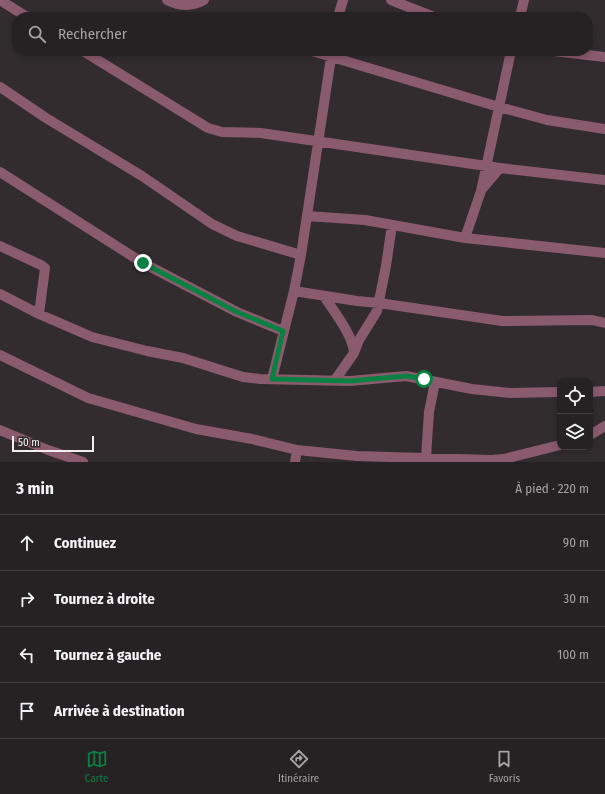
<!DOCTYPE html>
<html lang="fr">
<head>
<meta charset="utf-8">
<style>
	:root { --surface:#262122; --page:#2e292a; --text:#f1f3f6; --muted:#a4a3a5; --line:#423e40; --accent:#0b8043 }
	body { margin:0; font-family:"Fira Sans Condensed",sans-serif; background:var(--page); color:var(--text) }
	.controls { position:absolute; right:12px; bottom:12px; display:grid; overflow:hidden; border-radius:8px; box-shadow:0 2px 6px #0003 }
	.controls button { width:36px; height:36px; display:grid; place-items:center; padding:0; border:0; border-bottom:1px solid var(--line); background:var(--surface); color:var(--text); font:20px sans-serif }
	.scale { position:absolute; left:12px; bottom:10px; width:82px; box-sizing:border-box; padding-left:4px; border:2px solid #f3eff0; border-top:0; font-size:11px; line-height:14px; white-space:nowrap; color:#f3eff0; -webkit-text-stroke:3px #322c2e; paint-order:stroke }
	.stop { position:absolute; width:12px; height:12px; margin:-9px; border:3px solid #0b8043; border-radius:50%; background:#fff }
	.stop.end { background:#0b8043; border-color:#fff; box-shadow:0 1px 4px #0008 }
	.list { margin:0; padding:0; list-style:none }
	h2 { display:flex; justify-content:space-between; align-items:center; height:52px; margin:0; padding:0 16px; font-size:17px }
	h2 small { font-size:13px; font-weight:400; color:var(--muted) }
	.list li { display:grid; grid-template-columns:26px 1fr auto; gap:12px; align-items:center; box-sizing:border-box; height:56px; padding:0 16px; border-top:1px solid var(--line) }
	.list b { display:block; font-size:15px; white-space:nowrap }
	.list em { font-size:13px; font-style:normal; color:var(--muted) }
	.icon { flex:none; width:22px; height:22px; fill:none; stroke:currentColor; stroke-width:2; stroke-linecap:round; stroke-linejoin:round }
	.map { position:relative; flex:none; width:605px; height:462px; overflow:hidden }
	.search { position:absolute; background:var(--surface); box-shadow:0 2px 6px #0003; left:12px; right:12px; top:12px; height:44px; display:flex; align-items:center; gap:10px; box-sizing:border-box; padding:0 14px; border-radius:16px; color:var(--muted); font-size:15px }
	.sheet { height:276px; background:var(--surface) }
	nav { display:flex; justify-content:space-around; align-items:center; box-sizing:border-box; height:56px; border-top:1px solid var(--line); background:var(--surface); font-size:11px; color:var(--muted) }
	nav a { display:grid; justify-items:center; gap:2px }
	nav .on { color:var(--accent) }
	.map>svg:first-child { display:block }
</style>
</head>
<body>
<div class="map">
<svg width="605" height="462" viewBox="0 0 605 462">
	<rect width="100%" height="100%" fill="#322c2e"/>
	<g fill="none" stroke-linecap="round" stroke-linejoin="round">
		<path stroke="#8a5a6d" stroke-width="10" d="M0,0L27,17
			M167,0C179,6 192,7 204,0
			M391,0L434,17
			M338,17L343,0
			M520,17L524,0
			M83,51L208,128L222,132L261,133L500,168L605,180
			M312,51L499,107L547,120L605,129
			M553,51L605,57
			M0,87L46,118L142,176L212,224L237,236L301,255
			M0,172L143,263L237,312L283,331
			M482,189L500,168
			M307,216L365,220L465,238L605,253
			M465,238L481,191L511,51
			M0,246L41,265L45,268L39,314
			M294,291L357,301L379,303L502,321L592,320L605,323
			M0,294L39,314L92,337L147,351L183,358L243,377L260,379L350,381L406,376L472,389L510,393L560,392
			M324,296C334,312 353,335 354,353
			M0,355L88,398L196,429L252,439L297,450L357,456L491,460L504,459L560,445
			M272,379L294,291L301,255L332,51
			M335,380L354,353L359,340L377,311L386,266L392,225
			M590,392L605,391
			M0,430L48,450L83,462
			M590,435L605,426
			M426,457L429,412L435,382
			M295,462L297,450"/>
	</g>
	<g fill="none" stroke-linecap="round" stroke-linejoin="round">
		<path stroke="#0b8043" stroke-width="5" d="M143,263L237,312L283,331L272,379L350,381L406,376L424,379"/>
	</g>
</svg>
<div class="controls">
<button><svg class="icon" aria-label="locate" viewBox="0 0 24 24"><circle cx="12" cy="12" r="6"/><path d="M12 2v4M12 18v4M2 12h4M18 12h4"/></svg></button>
<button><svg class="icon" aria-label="layers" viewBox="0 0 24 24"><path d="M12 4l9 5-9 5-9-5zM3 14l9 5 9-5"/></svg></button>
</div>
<div class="scale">50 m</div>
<div class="stop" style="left:424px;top:379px"></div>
<div class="stop end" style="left:143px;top:263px"></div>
<div class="search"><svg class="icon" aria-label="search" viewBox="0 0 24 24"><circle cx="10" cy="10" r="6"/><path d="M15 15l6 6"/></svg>Rechercher</div>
</div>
<section class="sheet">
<h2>3 min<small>À pied · 220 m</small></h2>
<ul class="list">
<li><svg class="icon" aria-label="ahead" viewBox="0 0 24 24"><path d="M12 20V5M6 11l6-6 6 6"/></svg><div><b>Continuez</b></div><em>90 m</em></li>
<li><svg class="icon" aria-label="right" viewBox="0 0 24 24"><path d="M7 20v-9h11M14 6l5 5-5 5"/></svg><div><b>Tournez à droite</b></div><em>30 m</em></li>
<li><svg class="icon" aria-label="left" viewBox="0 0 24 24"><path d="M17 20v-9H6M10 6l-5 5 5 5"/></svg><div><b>Tournez à gauche</b></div><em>100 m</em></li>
<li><svg class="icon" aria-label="arrive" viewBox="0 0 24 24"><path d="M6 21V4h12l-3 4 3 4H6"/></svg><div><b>Arrivée à destination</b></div></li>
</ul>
</section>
<nav>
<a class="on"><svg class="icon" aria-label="map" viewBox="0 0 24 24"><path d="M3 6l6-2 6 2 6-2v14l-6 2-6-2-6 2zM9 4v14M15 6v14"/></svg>Carte</a>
<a><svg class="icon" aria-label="directions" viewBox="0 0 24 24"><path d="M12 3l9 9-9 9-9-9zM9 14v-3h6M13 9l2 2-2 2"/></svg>Itinéraire</a>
<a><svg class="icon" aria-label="saved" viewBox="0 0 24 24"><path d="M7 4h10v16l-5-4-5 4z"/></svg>Favoris</a>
</nav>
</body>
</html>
